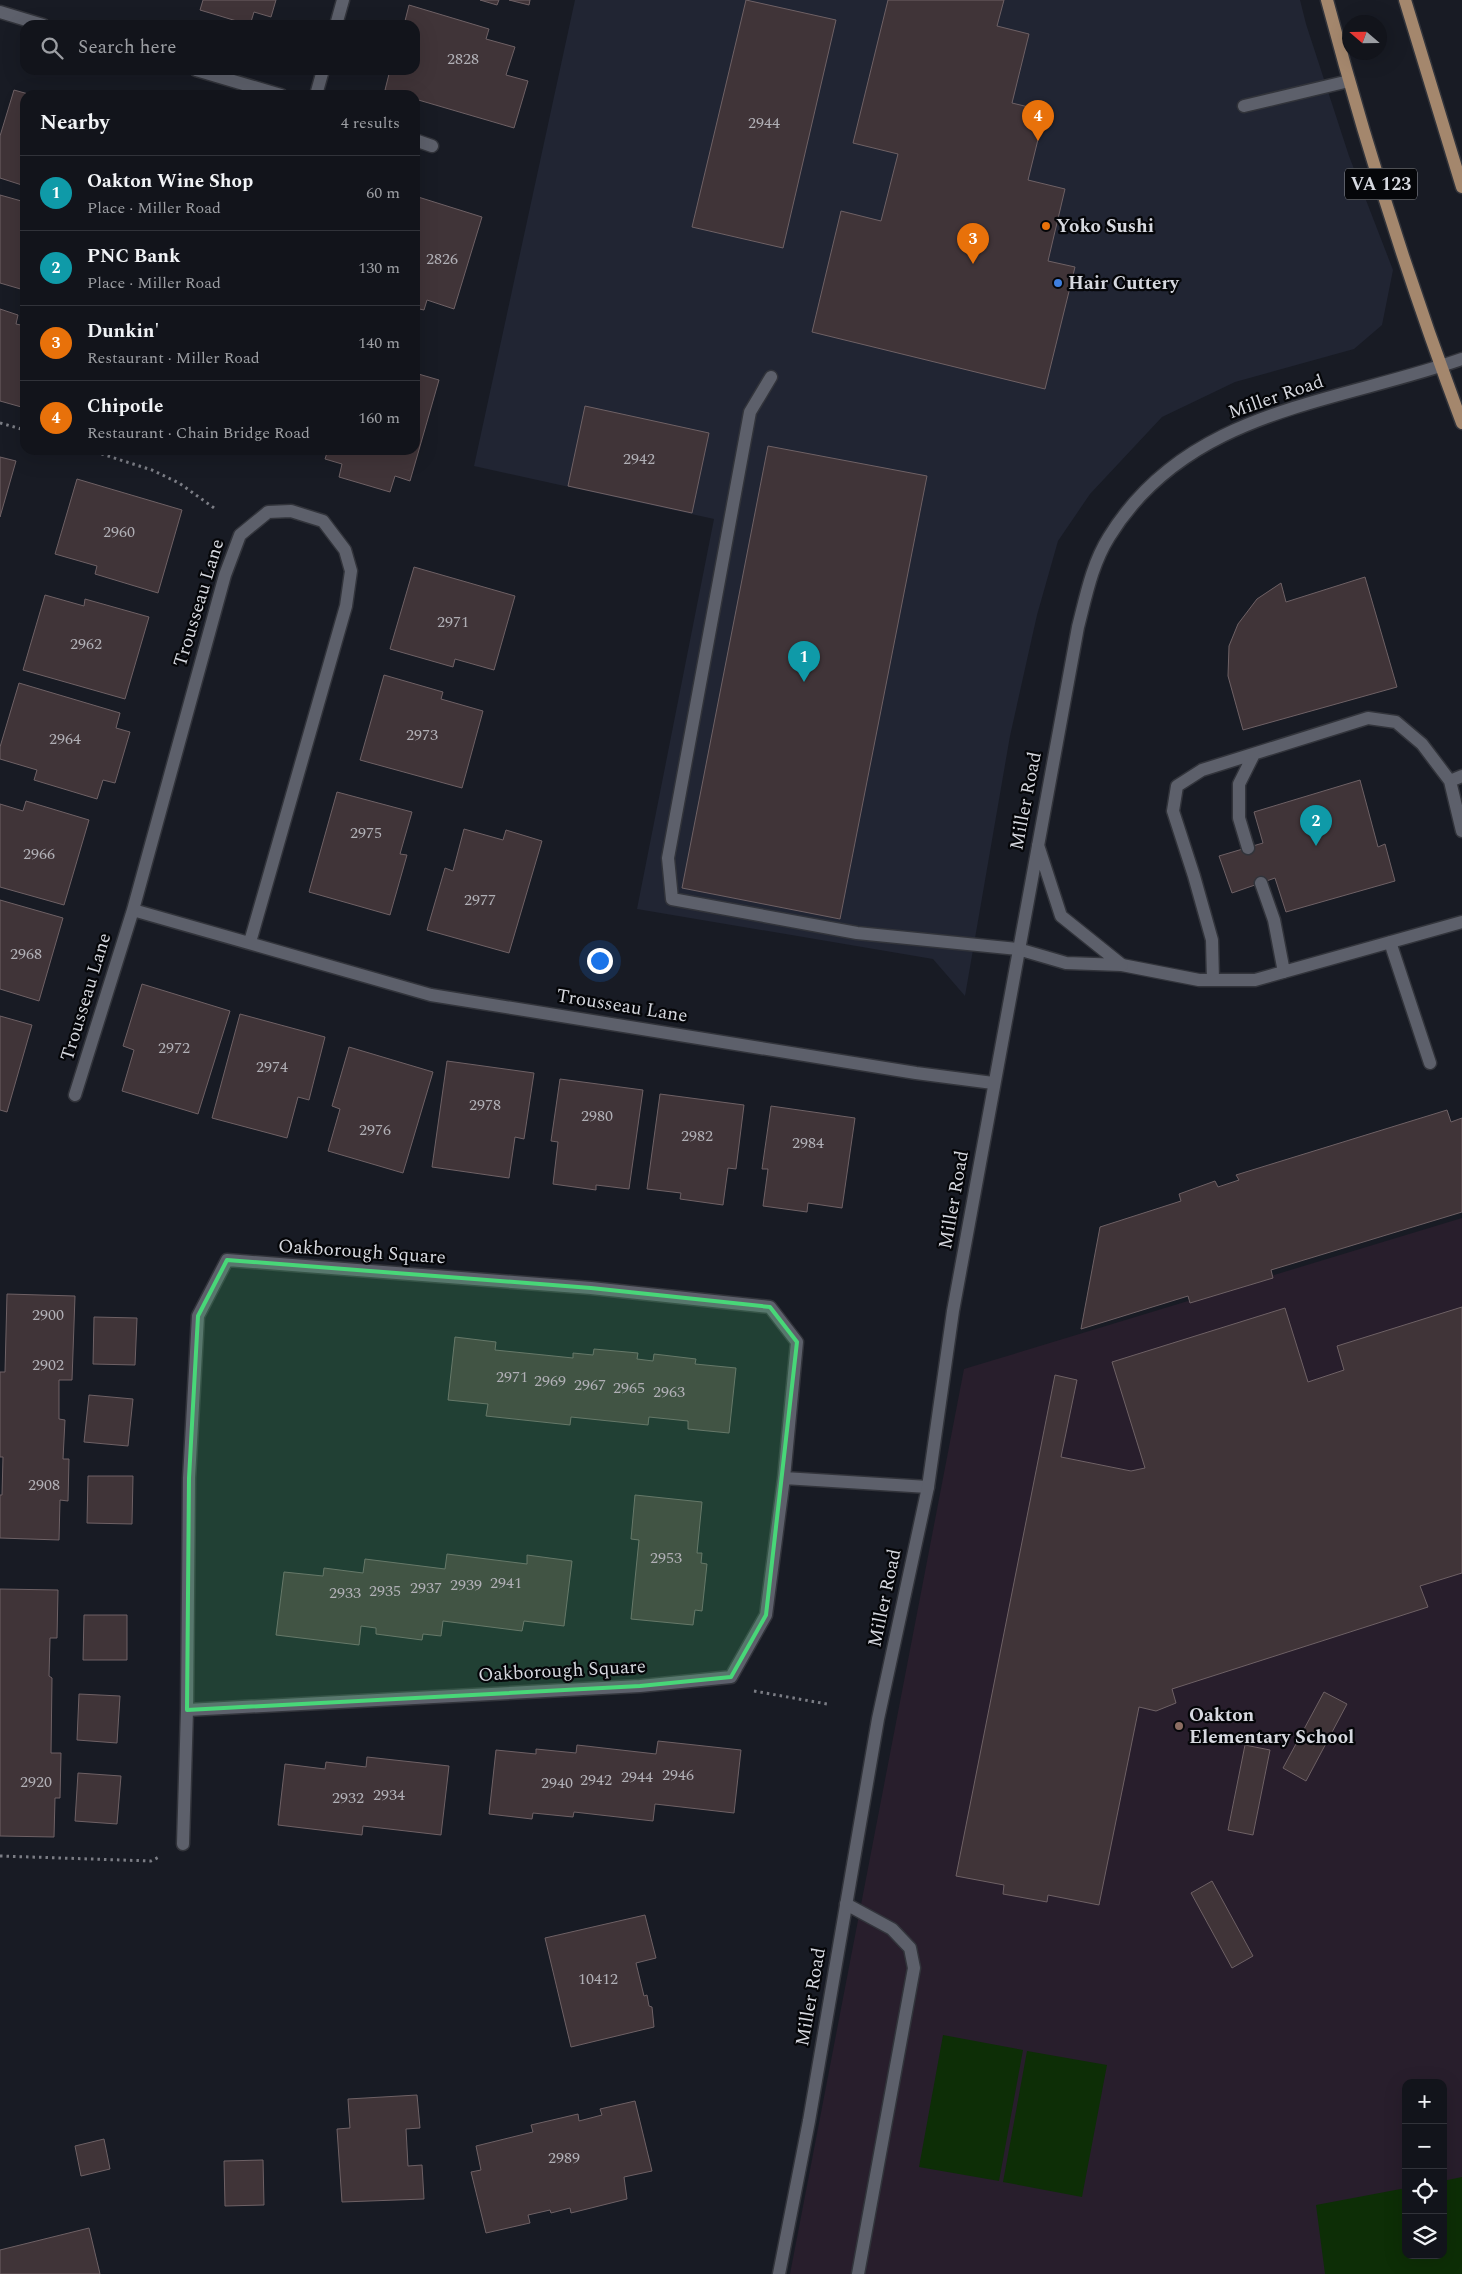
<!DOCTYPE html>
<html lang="en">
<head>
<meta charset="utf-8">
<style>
	:root { --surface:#12141b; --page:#1f2128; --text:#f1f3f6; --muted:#9c9ea3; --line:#31333a; --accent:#d93025 }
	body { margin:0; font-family:Spectral,serif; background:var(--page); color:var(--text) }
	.controls { position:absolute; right:15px; bottom:15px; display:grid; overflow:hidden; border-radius:10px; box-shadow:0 5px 20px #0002 }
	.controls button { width:45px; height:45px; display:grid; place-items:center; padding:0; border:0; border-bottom:1px solid var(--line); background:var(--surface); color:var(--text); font:25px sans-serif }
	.compass { position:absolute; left:1342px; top:15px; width:45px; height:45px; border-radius:50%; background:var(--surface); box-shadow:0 5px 20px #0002; rotate:290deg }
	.you { position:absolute; left:599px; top:960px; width:18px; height:18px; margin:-12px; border:4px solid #fff; border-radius:50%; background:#1a73e8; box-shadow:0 0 0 8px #1a73e833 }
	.badge { display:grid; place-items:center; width:32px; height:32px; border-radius:50%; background:var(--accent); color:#fff; font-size:16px; font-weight:700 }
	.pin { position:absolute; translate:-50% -41px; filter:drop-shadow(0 1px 2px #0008) }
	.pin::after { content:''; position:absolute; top:26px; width:18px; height:15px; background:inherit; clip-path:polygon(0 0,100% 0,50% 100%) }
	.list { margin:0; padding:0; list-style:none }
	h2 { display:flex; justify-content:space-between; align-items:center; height:65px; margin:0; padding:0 20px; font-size:21px }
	h2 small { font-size:16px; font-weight:400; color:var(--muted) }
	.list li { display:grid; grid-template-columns:32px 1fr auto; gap:15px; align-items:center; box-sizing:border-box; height:75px; padding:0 20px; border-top:1px solid var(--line) }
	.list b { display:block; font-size:19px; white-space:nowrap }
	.list p { margin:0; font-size:16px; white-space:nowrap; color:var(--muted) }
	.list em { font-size:16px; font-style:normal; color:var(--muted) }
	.icon { flex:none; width:28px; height:28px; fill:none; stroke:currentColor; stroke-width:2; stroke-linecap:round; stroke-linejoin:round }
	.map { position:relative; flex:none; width:1462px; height:2274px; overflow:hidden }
	.search { position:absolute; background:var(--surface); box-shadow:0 5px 20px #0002; left:20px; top:20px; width:400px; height:55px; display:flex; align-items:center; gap:12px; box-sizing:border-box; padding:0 18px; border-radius:15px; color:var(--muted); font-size:19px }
	.panel { position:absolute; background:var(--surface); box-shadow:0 5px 20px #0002; left:20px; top:90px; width:400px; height:365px; border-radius:15px }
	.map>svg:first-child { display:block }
</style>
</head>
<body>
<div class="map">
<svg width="1462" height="2274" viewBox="0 0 1462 2274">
	<rect width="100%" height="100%" fill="#181b24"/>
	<path fill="#212533" d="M575,0H1300L1306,24L1349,156L1393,270L1382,325L1354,349L1235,382L1162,417L1090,494L1058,541L1037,615L1010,736L965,996L933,959L637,909L714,519L474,466Z"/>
	<path fill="#281e2c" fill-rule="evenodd" d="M1462,1218V2274H790L964,1369ZM1406,2083H1443V2255H1406Z"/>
	<path fill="#0d2e06" d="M943,2035L1023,2050L999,2181L919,2167Z
		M1027,2051L1107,2065L1082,2197L1003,2182Z
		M1462,2177V2274H1325L1316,2205L1406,2188V2255H1443V2181Z"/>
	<path fill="#403438" stroke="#6e6165" d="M203,0H276L271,17L254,12L250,25L200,10Z
		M480,0H499L497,5Z
		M509,0H530L529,5Z
		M746,0L836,20L783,248L692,227Z
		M888,0H1004L997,26L1029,34L1012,103L1045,111L1028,180L1065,189L1048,261L1075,267L1045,389L812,332L841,211L881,221L898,154L853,143Z
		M409,5L489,29L486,39L515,47L506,75L528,81L514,128L415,99V95H403L385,90L390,70H415V25H404Z
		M14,90L32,95H25V186L0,178V136Z
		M0,195L25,202L24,290L0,283Z
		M415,196L482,217L454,309L427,300L424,310L415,308Z
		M0,309L18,315L16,324L25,326V408L0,401Z
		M415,373L439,380L410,481L395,476L390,492L339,477L342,464L325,459L328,450H415Z
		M585,406L709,433L692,513L568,486Z
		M768,446L927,476L840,919L682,888Z
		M0,457L16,461L0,517Z
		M77,479L182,510L158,593L95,574L97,566L55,554Z
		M414,567L515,596L494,670L455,659L453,667L390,649Z
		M1365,577L1397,687L1243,730L1228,676L1229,646L1238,624L1257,599L1281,583L1286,602Z
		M45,595L84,606L85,599L149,617L125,699L23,670Z
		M384,675L443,692L441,699L483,711L462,788L360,760Z
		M19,683L120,713L116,728L130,732L115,783L103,780L97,799L34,780L37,770L0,759V747Z
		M1360,780L1378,847L1385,844L1395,881L1286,912L1275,878L1232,893L1219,856L1263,843L1254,812Z
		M337,792L412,812L400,854L407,855L390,915L309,892Z
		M26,801L89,820L64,905L0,887V804L23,811Z
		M464,829L503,840L506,830L542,841L509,953L427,930L445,868L453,871Z
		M0,900L63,918L39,1001L0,989Z
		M142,984L230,1011L198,1114L122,1091L134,1050L123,1046Z
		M240,1014L325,1037L309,1100L298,1097L287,1138L212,1118Z
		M0,1016L32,1025L7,1112L0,1110Z
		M349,1047L433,1072L403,1173L328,1151L340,1109L332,1106Z
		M447,1061L534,1073L524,1139L515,1137L509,1178L432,1167Z
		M560,1079L643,1090L629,1189L596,1185V1190L553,1184L558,1142L551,1141Z
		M660,1094L744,1105L736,1169L728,1168L723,1205L680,1199L681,1193L647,1189Z
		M771,1106L855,1118L842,1208L808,1203L807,1212L763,1206L768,1169H762Z
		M1447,1110L1451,1122L1462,1118V1212L1271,1270L1273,1278L1190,1303L1188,1296L1081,1329L1100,1227L1181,1201L1179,1194L1215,1181L1218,1187L1239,1180L1236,1175Z
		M7,1294L75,1296L72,1380H59V1419L65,1420L63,1459H69L68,1501L60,1500L59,1540L0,1538V1495H2L3,1457H0V1372H5Z
		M1462,1307V1573L1420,1586L1428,1607L1172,1689L1176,1703L1156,1711L1139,1707L1099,1905L1048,1895L1047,1902L1003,1894L1004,1885L956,1876L1055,1375L1077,1380L1061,1457L1131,1471L1145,1468L1112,1362L1285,1308L1308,1382L1344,1370L1337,1346Z
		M94,1317L137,1318L135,1365L93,1364Z
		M455,1337L496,1342L495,1350L573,1358V1353L593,1355L594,1349L638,1353L637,1359L653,1361L654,1354L696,1359L695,1364L736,1368L729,1433L688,1429V1421L649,1417L648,1425L571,1417L570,1425L486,1416L488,1404L448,1400Z
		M89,1395L133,1399L128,1446L84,1442Z
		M88,1476H133L132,1524L87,1523Z
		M635,1495L702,1502L697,1553H702L701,1563L707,1564L702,1611L695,1610L693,1625L631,1619L639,1540L631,1539Z
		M447,1554L527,1564V1555L572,1561L564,1626L524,1621L522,1631L443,1621L441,1636L423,1634L422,1640L376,1634V1628L361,1626L359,1645L276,1635L284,1572L323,1576L324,1568L363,1573L365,1559L445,1569Z
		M0,1589L58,1590L57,1638H50L49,1676L52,1678L51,1753H61L60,1798H55L54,1837L0,1836Z
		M84,1615H127V1660H83Z
		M1324,1692L1347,1704L1306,1781L1283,1768Z
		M79,1694L120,1696L117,1743L77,1740Z
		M658,1741L741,1750L734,1813L655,1804L653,1821L574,1812L573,1817L533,1813L532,1819L489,1814L496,1750L536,1754V1749L576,1753L577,1745L656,1754Z
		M1245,1745L1270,1750L1253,1835L1228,1830Z
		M367,1757L449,1766L441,1835L363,1826L362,1835L278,1825L285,1764L325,1769L326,1762L366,1767Z
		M78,1773L121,1776L117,1824L75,1821Z
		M1212,1881L1253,1956L1232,1968L1191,1893Z
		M645,1915L656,1958L636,1963L644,1996L647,1995L649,2006L652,2007L654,2027L571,2047L545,1938Z
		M417,2095L420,2128L406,2129L408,2166L422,2165L424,2199L342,2202L337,2129L350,2128L348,2099Z
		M635,2101L652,2171L624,2177L627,2199L571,2213L570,2208L551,2213L550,2210L528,2215L530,2223L486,2233L471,2172L481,2170L476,2146L533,2132L531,2125L578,2114L579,2121L602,2115L600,2109Z
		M104,2139L110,2169L81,2176L75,2146Z
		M263,2160L264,2205L225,2206L224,2161Z
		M89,2228L100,2274H0V2250Z"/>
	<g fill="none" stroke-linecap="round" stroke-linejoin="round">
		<defs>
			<path id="lane" d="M1244,106L1349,81
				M771,377L750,412L668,858L672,899L857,933L1018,949
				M1462,776L1450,781L1462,831
				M1248,848L1239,818V784L1254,754
				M1261,883L1274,920L1284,972
				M1390,942L1430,1063
				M1122,965L1199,980H1255L1462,922
				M1213,980L1212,940L1194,876L1173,811L1177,786L1202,770L1368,718L1396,722L1422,744L1450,781
				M846,1904L892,1929L910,1948L914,1968L858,2274"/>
			<path id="street" d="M0,12L43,25
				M336,25L343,0
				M196,70L281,95
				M316,95L323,70
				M415,140L432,146
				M133,910L431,995L916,1073L993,1083
				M75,1095L133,910L225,575L240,535L268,512L291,511L323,521L345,550L351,571L346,606L250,942
				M784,1478L928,1487
				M183,1844L187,1710L189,1478L198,1316L227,1260L591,1288L770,1307L797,1342L784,1478L766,1615L731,1677L640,1686L187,1710"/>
			<path id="secondary" d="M1038,845L1061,916L1122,965
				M1018,949L1066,963L1122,965
				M779,2274L809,2121L878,1719L928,1487L953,1311L1078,627C1086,596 1092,564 1109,537C1187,410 1333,404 1462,359"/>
			<path id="primary" d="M1327,0C1365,143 1410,285 1462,423
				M1405,0L1462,187"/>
		</defs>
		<use href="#lane" stroke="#32343b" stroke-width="15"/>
		<use href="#street" stroke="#32343b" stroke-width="15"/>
		<use href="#secondary" stroke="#32343b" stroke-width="15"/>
		<use href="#primary" stroke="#32343b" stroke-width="15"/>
		<path stroke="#7b7d85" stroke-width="3" stroke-dasharray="2.5 4" stroke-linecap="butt" d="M0,423L25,430
			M89,450L152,470L179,483L217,510
			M754,1691L827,1704
			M0,1856L151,1861L161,1856"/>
		<use href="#lane" stroke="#5d606b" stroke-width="12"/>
		<use href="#street" stroke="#5d606b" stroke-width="12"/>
		<use href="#secondary" stroke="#5d606b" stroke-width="12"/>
		<use href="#primary" stroke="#a4876d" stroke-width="12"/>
	</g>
	<path fill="#48d778" fill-opacity="0.2" stroke="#48d778" stroke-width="4" stroke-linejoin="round" d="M227,1260L591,1288L770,1307L797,1342L766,1615L731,1677L640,1686L187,1710L189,1478L198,1316Z"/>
	<circle fill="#e8710a" stroke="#050609" stroke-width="2" cx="1046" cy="226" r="5"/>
	<circle fill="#3f7fe0" stroke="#050609" stroke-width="2" cx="1058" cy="283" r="5"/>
	<circle fill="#8d6e63" stroke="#050609" stroke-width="2" cx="1179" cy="1726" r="5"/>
	<g text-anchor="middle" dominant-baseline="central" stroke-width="4.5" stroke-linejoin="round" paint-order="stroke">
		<g font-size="16" fill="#b0afb5">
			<text x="463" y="59">2828</text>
			<text x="764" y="123">2944</text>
			<text x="442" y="259">2826</text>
			<text x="639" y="459">2942</text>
			<text x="119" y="532">2960</text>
			<text x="453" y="622">2971</text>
			<text x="86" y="644">2962</text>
			<text x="422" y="735">2973</text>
			<text x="65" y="739">2964</text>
			<text x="366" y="833">2975</text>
			<text x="39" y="854">2966</text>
			<text x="480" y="900">2977</text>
			<text x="26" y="954">2968</text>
			<text x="174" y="1048">2972</text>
			<text x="272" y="1067">2974</text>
			<text x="485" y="1105">2978</text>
			<text x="597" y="1116">2980</text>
			<text x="375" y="1130">2976</text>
			<text x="697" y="1136">2982</text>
			<text x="808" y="1143">2984</text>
			<text x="48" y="1315">2900</text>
			<text x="48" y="1365">2902</text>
			<text x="512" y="1377">2971</text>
			<text x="550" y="1381">2969</text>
			<text x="590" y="1385">2967</text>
			<text x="629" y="1388">2965</text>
			<text x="669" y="1392">2963</text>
			<text x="44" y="1485">2908</text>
			<text x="666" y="1558">2953</text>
			<text x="506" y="1583">2941</text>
			<text x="466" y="1585">2939</text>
			<text x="426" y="1588">2937</text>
			<text x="385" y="1591">2935</text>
			<text x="345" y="1593">2933</text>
			<text x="678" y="1775">2946</text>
			<text x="637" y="1777">2944</text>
			<text x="596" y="1780">2942</text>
			<text x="36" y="1782">2920</text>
			<text x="557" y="1783">2940</text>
			<text x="389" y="1795">2934</text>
			<text x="348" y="1798">2932</text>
			<text x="598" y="1979">10412</text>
			<text x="564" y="2158">2989</text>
		</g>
		<rect fill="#050609" stroke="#97999f" stroke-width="1" x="1345" y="168.5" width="72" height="31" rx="4"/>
		<g font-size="18" font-weight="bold" fill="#d6d8df">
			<text x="1381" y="184">VA 123</text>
		</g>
		<g font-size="19" font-weight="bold" fill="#d6d8df" stroke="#050609" text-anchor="start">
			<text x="1056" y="226">Yoko Sushi</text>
			<text x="1068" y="283">Hair Cuttery</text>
			<text x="1189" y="1715">Oakton<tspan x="1189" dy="22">Elementary School</tspan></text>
		</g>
		<g font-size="19" fill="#d6d8df" stroke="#050609">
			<text transform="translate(1276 397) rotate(-19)">Miller Road</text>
			<text transform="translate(199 603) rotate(-73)">Trousseau Lane</text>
			<text transform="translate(1026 801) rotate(-79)">Miller Road</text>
			<text transform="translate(86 997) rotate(-73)">Trousseau Lane</text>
			<text transform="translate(622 1006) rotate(9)">Trousseau Lane</text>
			<text transform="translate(954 1200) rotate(-80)">Miller Road</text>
			<text transform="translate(362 1252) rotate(4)">Oakborough Square</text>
			<text transform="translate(885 1598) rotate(-78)">Miller Road</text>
			<text transform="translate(562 1671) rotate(-3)">Oakborough Square</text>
			<text transform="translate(811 1997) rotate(-80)">Miller Road</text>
		</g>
	</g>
</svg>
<div class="controls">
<button>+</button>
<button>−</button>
<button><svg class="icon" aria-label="locate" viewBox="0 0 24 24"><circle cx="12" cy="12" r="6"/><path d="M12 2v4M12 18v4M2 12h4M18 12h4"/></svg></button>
<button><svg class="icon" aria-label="layers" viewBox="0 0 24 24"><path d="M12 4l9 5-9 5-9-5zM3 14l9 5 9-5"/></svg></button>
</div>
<svg class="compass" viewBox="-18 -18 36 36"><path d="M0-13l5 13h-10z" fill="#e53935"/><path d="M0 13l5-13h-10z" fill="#9c9ea3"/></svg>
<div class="you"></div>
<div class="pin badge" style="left:804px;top:682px;background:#0f9aa8">1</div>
<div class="pin badge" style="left:1316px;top:846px;background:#0f9aa8">2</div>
<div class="pin badge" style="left:973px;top:264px;background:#e8710a">3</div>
<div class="pin badge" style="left:1038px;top:141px;background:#e8710a">4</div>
<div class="search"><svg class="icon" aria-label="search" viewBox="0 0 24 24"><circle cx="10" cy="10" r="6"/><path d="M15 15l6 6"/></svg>Search here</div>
<section class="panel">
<h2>Nearby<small>4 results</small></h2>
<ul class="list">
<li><span class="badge" style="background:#0f9aa8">1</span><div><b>Oakton Wine Shop</b><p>Place · Miller Road</p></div><em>60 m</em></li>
<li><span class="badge" style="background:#0f9aa8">2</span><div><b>PNC Bank</b><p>Place · Miller Road</p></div><em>130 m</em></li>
<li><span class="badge" style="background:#e8710a">3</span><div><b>Dunkin'</b><p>Restaurant · Miller Road</p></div><em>140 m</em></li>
<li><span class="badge" style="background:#e8710a">4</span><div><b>Chipotle</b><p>Restaurant · Chain Bridge Road</p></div><em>160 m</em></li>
</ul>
</section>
</div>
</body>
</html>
